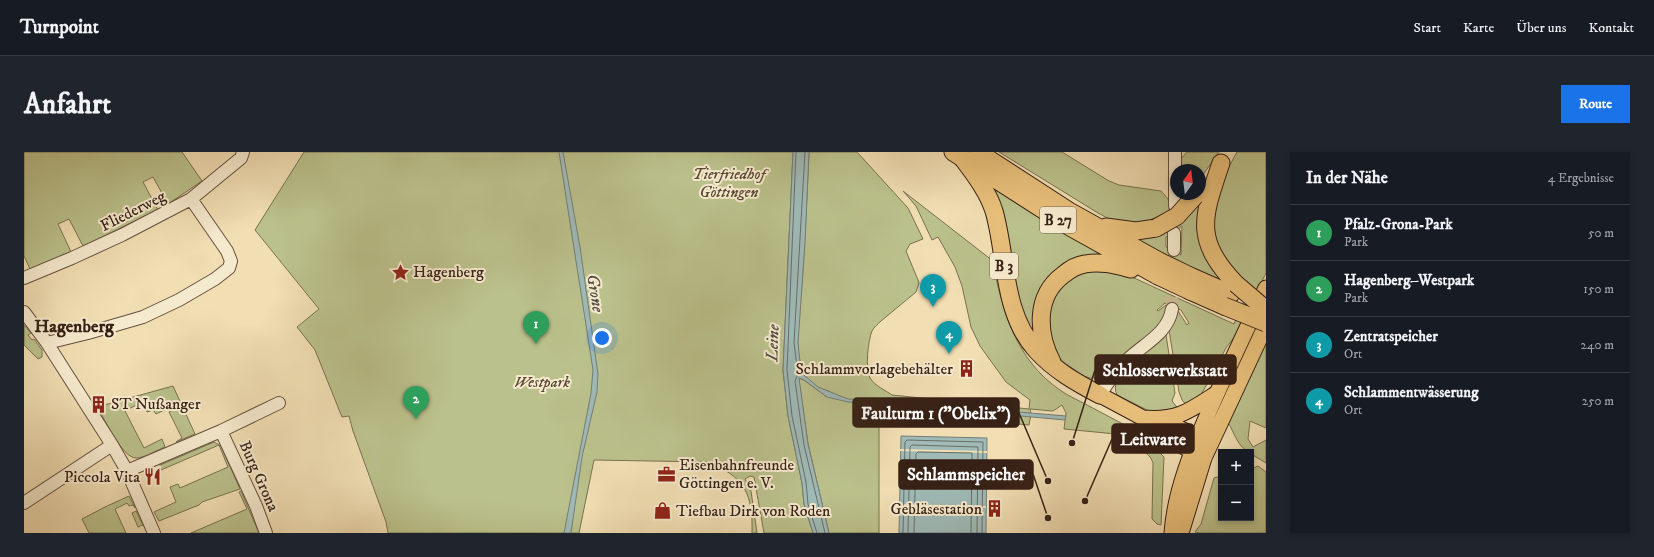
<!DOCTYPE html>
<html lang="de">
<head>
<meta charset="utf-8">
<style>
	:root { --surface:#171b24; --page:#20242c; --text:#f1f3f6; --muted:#9ea1a6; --line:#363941; --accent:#1a73e8 }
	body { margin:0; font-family:"IM FELL DW Pica",serif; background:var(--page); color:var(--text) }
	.controls { position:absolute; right:12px; bottom:12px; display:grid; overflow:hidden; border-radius:0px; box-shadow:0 2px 6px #0003 }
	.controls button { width:36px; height:36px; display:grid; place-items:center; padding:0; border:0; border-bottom:1px solid var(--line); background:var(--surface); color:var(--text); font:20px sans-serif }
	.compass { position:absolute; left:1146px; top:12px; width:36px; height:36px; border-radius:50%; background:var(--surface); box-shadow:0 2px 6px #0003; rotate:14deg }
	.you { position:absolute; left:578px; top:186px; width:14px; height:14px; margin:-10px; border:3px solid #fff; border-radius:50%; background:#1a73e8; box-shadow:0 0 0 6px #1a73e833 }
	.badge { display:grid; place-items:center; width:26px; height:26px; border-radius:50%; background:var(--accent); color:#fff; font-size:13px; font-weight:700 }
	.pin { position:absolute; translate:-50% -33px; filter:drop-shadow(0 1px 2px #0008) }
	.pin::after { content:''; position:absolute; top:21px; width:14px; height:12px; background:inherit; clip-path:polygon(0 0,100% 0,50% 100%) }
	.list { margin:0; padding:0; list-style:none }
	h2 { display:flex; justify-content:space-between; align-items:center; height:52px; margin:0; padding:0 16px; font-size:17px }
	h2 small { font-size:13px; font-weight:400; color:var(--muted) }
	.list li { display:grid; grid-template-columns:26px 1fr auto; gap:12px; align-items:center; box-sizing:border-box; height:56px; padding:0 16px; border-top:1px solid var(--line) }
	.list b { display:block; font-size:15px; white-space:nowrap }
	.list p { margin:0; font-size:13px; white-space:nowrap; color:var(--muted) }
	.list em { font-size:13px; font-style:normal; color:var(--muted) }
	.map { position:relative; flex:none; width:1242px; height:381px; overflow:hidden; border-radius:0px }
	header { display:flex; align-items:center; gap:24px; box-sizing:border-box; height:56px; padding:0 20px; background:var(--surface); border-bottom:1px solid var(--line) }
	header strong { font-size:19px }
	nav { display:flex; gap:22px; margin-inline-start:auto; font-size:14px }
	.intro { display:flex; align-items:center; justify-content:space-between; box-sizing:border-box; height:96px; padding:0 24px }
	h1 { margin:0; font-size:28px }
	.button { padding:10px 18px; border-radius:0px; background:var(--accent); color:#fff; font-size:14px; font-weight:700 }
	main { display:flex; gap:24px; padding:0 24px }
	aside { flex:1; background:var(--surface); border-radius:0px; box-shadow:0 2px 6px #0003 }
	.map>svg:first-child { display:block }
</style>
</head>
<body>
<header>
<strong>Turnpoint</strong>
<nav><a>Start</a><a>Karte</a><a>Über uns</a><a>Kontakt</a></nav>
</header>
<div class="intro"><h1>Anfahrt</h1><a class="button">Route</a></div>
<main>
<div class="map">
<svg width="1242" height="381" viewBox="0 0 1242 381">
	<rect width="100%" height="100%" fill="#f1deb3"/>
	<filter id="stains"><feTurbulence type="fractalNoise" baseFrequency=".005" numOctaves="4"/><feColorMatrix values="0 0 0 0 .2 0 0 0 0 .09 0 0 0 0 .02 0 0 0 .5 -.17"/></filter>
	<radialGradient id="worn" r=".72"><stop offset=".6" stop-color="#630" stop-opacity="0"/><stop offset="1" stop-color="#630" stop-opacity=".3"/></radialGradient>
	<path fill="#bbc18c" stroke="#797151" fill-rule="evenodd" d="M0,0H158L178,29L144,52L129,25L119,30L134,58L59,94L45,67L34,72L47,100L6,117L0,104Z
		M280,0H769L759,218L764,264L778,331L780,352L789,381H740L730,325L726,324L721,327L727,339L733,381H728C729,342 721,325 684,310L570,308L555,381H364L362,370L329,279L325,264L318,265L291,198L273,175L295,157L231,78Z
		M785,0H833L884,56L899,87L886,92L882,99L894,128L895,131L892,140L857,169C854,172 850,175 848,179C844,188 841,217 846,226C851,234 861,238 868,243L1005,257L1006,248L982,230L956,194L947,175L938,134L931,115L914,85L908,88L892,54L879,39L969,109C977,158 993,209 1036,238C1044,244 1054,248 1063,253C1080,262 1097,271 1114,280L1092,282L1040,277L1042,261L1038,253L1029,259L1006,257L1007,262L1005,273L867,260L866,266L855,265V381H805L784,292L775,229V226L780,228L803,245L805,239C795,238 779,227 777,218C770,191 776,159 778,132C781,88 783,44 785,0Z
		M975,0H1038L1085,29L1095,33L1137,39L1144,47L1146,54L1145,59L1126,68L1128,71L1091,70L1074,61Z
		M1163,0H1195L1176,27V18H1156V8Z
		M1213,0H1242V121L1211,184L1202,196L1182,234L1175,246L1164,255L1158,248L1155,240L1145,178L1151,169L1154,159L1163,173L1165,171L1157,158L1141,151L1133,158L1134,159L1142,153L1144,154L1140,166L1135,175L1083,223L1074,226H1066L1059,224L1041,211L1033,204L1027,193L1022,157L1038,130L1067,116L1095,119L1210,172L1226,135L1214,127L1190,90L1187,66L1202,20Z
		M959,27L1086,105L1034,121L1017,198L996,157Z
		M1183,35L1199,129L1198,131L1108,86L1165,60ZM1158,74L1157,103L1142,95V85Z
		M0,173L7,181L4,183L8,188L10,187L18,198V205L14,207L0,193Z
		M1142,183L1151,241L1148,249L1156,259L1129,261L1093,243C1082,223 1128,194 1142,183Z
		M1242,188V276L1226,269L1224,287L1229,295L1242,288V311L1227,302V300C1216,299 1210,281 1205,272L1202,270Z
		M149,234L171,282L152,290L158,286L145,260L152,256L151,253L132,262L129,258L123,260L118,250L101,259L120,296L138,287L141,295C133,298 121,306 112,306C98,306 81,267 73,255Z
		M1092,285H1120L1140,305L1137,373L1133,372L1128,367L1129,311C1123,293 1105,298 1090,299Z
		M190,290L197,294L216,337L178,350L175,353L135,369L130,360L152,350L146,335L154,332L156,336L204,315L195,293L137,318L136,313Z
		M1234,314L1242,320V381H1176L1171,380L1177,372L1190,326L1197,324V366H1227V317Z
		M217,339L235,381H167L223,357L215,340Z
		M105,344L111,356L109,353L105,354L103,351L91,357L102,381H65L58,367L81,355Z
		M112,359L119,373L114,375L108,361Z"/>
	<path fill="#9fbab7" stroke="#757d77" d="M535,0H539L556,95L574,222L573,240L558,305L547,381H540L567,241L569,218Z
		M769,0H785L781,91L774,191L777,219L780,223L794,235L824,247L875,250L1042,264L1041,268L875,253L824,250L803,245L780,228L775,226L784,292L805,381H789L780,352L778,331L764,264L759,218Z
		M877,284L963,286L962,381H875Z"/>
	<path fill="#f1deb3" d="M875,297L963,299V301L875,299Z
		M875,325L963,326V329L875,327Z
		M874,352L962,354V356L874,354Z"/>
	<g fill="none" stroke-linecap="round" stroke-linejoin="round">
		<path stroke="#6b6e66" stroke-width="1" d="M772,0L763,218L768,264L782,330L784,352L793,381
			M781,0L770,191L774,222L771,229L780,293L801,381
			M879,381L881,290L883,288L959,290L958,381
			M884,381L886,295L888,293L954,295L953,381
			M890,381L892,302L894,300L948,301L947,381"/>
		<path stroke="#ccb894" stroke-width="12" stroke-dasharray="12 6" stroke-linecap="butt" d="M1148,157L1150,98"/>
		<defs>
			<path id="minor" d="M1151,0V54
				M1150,98V81
				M0,126L48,106L98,83L167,47L217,6L219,0
				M0,160L23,191L88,293L103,319L130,381
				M23,191L64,181L119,165L155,148L191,127L205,116L207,109L203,99L167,47
				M1076,243C1084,230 1091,219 1102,209C1119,192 1144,182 1148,157
				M197,279L232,354L242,381
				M103,319L197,279L255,251
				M0,351L88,293"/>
			<path id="major" d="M1076,243L1119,266L1129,277L1178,305
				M1119,266C1154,269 1165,259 1193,241
				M1136,267L1184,290
				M1148,381C1151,338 1169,296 1186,257C1204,216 1223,176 1242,136
				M1157,381L1180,306L1242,173"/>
			<path id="highway" d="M929,0L1046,75L1134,124
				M954,0L1045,59L1135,109
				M939,7C951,23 964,40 970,59C983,104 978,160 1012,198C1030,218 1053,231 1076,243
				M1197,11C1179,65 1169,87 1212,132
				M1082,75L1112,79L1132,76
				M1166,124L1207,142
				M1166,139L1200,154
				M1028,210C1013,181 1011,144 1039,123C1045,118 1053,113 1061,112C1077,109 1091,113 1107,117"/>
		</defs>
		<use href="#minor" stroke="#66503d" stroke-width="14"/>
		<use href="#major" stroke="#372116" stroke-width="17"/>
		<use href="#highway" stroke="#372116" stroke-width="19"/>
		<use href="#minor" stroke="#f6eace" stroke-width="12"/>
		<use href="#major" stroke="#e8bf7a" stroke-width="15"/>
		<use href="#highway" stroke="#e8bf7a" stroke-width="17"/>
		<defs>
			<path id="highway-bridge" d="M1132,76L1153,64L1171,44
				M1135,109L1166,124
				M1134,124L1166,139
				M1212,132L1239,155
				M1200,154L1242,171"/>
		</defs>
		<use href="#highway-bridge" stroke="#372116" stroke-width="19" stroke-linecap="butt"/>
		<use href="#highway-bridge" stroke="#e8bf7a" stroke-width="17"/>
	</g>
	<defs>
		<symbol id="sight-bare" viewBox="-9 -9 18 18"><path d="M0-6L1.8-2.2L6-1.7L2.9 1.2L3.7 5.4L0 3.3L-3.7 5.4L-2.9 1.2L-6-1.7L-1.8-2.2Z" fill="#8f2418" stroke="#f6eace" stroke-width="2.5" paint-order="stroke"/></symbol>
		<symbol id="building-bare" viewBox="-9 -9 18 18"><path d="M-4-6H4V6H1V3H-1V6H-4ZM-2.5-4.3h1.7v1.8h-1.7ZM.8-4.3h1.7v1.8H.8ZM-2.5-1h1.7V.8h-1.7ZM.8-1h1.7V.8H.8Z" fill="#8f2418" stroke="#f6eace" stroke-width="2.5" paint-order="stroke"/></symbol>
		<symbol id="office-bare" viewBox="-9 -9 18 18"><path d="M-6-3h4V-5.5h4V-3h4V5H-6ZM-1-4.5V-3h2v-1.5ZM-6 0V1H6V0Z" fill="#8f2418" stroke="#f6eace" stroke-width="2.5" paint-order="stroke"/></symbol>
		<symbol id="restaurant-bare" viewBox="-9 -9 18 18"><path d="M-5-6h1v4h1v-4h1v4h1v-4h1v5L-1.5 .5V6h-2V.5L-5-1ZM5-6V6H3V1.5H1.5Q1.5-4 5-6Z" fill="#8f2418" stroke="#f6eace" stroke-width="2.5" paint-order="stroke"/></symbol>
		<symbol id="shop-bare" viewBox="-9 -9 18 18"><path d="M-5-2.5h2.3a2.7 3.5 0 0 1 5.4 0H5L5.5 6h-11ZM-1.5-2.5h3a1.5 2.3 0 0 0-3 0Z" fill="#8f2418" stroke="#f6eace" stroke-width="2.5" paint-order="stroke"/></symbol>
	</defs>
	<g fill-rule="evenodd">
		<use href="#sight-bare" x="364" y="108" width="25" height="25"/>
		<use href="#building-bare" x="930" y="204" width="25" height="25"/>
		<use href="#building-bare" x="62" y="240" width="25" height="25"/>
		<use href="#office-bare" x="630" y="310" width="25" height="25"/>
		<use href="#restaurant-bare" x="116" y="312" width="25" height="25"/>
		<use href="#building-bare" x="958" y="344" width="25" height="25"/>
		<use href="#shop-bare" x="626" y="346" width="25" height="25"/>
	</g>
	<g text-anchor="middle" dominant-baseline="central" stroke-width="4" stroke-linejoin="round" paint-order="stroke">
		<g fill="#f6eace" stroke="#705d4d" stroke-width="1">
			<rect x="1016" y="55" width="36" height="26" rx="3"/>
			<rect x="966" y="101" width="28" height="26" rx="3"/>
		</g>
		<g font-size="15" font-weight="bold" fill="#372116">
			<text x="1034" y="68">B 27</text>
			<text x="980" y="114">B 3</text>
		</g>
		<g font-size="16" font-style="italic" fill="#584934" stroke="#f6eace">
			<text x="705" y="22">Tierfriedhof<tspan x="705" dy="18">Göttingen</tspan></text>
			<text x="518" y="230">Westpark</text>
		</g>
		<g font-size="16" fill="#372116" stroke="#f6eace">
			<text transform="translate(109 59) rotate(-27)">Fliederweg</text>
			<text transform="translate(235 324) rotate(66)">Burg Grona</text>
		</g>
		<g font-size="16" fill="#372116" stroke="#f6eace" text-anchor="start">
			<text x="389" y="120">Hagenberg</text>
			<text x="929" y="217" text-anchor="end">Schlammvorlagebehälter</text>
			<text x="87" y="252">ST Nußanger</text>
			<text x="655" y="313">Eisenbahnfreunde<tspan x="655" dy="18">Göttingen e. V.</tspan></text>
			<text x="116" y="325" text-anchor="end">Piccola Vita</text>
			<text x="958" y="357" text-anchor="end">Gebläsestation</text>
			<text x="652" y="359">Tiefbau Dirk von Roden</text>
		</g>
		<g font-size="17" font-style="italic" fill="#564f46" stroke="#f6eace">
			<text transform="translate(571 141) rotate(81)">Grone</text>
			<text transform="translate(749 191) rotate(-88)">Leine</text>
		</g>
		<g font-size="18" font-weight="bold" fill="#372116" stroke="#f6eace">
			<text x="50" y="175">Hagenberg</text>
		</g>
	</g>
	<path fill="none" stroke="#372116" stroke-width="1.5" d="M1048 291L1071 218M1024 329L995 261M1061 349L1088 287M1024 366L1009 322"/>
	<g fill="#372116" stroke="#f6eace" stroke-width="1.5">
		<circle cx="1048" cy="291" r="4"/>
		<circle cx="1024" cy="329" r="4"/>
		<circle cx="1061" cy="349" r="4"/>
		<circle cx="1024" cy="366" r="4"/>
	</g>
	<g fill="#372116" stroke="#372116" stroke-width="1.5">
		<rect x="1071" y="203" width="141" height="29" rx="4"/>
		<rect x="829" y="246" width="166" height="29" rx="4"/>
		<rect x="1088" y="272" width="82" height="29" rx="4"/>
		<rect x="875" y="308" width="134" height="29" rx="4"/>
	</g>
	<g font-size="17" text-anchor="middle" font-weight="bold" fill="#fff">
		<text x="1141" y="224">Schlosserwerkstatt</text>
		<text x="912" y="267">Faulturm 1 ("Obelix")</text>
		<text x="1129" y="293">Leitwarte</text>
		<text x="942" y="328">Schlammspeicher</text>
	</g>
	<rect width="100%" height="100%" filter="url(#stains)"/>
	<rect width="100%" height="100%" fill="url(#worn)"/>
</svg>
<div class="controls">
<button>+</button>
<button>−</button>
</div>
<svg class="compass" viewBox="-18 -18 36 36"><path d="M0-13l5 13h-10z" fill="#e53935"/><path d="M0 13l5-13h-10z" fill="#9ea1a6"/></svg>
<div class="you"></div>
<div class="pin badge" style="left:512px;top:192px;background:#2e9e5b">1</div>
<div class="pin badge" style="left:392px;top:267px;background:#2e9e5b">2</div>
<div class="pin badge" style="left:909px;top:155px;background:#0f9aa8">3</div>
<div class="pin badge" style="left:925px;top:202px;background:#0f9aa8">4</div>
</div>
<aside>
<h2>In der Nähe<small>4 Ergebnisse</small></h2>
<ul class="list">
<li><span class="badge" style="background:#2e9e5b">1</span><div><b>Pfalz-Grona-Park</b><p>Park</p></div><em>50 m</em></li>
<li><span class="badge" style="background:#2e9e5b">2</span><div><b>Hagenberg–Westpark</b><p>Park</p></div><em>150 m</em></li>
<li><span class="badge" style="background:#0f9aa8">3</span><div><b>Zentratspeicher</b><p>Ort</p></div><em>240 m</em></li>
<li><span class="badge" style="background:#0f9aa8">4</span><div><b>Schlammentwässerung</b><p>Ort</p></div><em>250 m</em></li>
</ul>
</aside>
</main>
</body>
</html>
